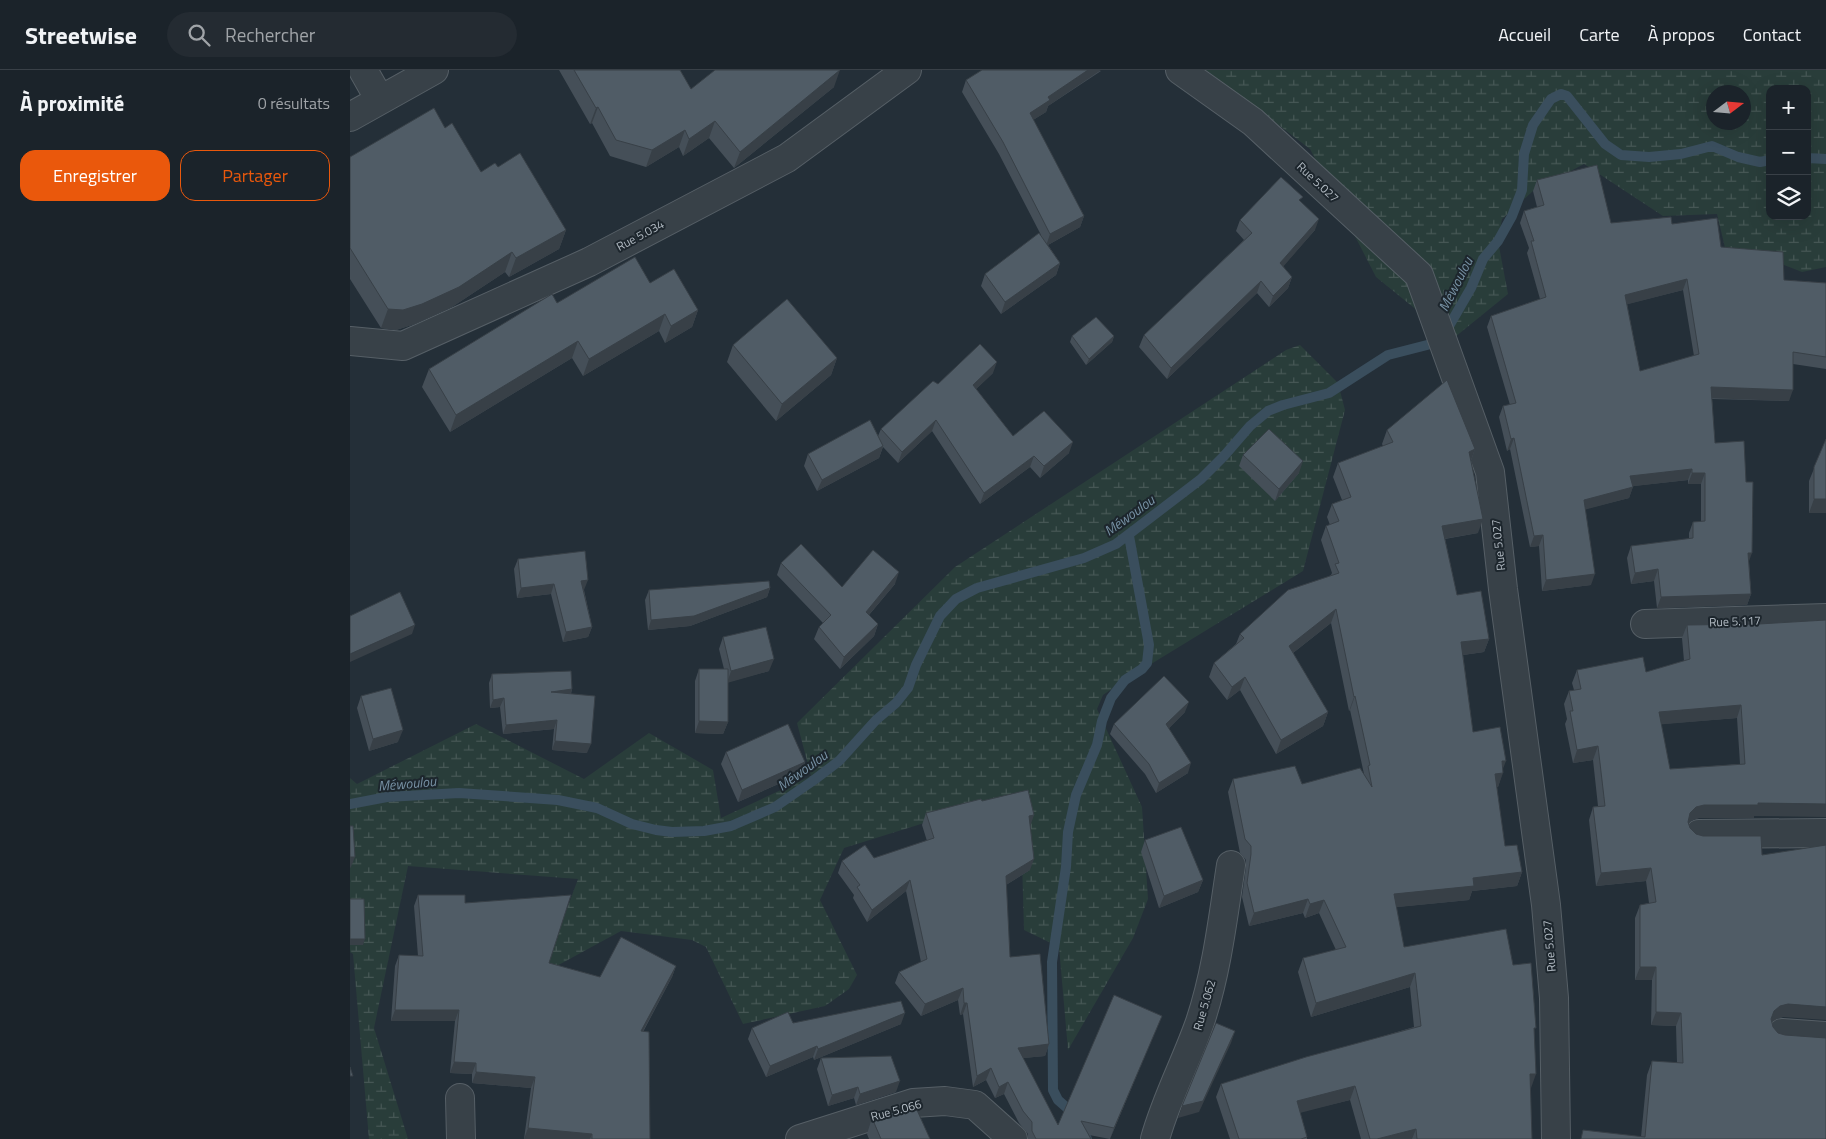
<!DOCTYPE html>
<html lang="fr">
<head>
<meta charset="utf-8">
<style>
	:root { --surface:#1b232a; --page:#242b32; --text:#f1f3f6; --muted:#a0a4a8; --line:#394047; --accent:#ea580c }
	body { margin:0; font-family:"Titillium Web",sans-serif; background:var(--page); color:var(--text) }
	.controls { position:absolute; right:15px; top:15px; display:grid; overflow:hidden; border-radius:10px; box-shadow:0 5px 20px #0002 }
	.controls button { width:45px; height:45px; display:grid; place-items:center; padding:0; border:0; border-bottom:1px solid var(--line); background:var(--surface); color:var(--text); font:25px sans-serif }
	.compass { position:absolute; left:1356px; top:15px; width:45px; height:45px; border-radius:50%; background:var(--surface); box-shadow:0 5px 20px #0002; rotate:74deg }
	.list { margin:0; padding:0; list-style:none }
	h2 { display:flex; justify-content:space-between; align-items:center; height:65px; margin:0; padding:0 20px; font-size:21px }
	h2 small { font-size:16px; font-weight:400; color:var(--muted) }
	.actions { display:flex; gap:10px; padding:15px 20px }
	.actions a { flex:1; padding:11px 0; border:1px solid var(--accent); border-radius:15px; text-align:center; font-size:18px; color:var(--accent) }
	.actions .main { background:var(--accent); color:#fff }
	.icon { flex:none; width:28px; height:28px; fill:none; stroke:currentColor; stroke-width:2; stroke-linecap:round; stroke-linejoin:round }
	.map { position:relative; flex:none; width:1476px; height:1069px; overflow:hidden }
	header { display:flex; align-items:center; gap:30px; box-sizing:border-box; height:70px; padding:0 25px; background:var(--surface); border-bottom:1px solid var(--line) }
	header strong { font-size:24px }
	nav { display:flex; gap:28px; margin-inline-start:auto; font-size:18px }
	.search { width:350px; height:45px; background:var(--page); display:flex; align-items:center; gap:12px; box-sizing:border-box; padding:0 18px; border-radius:28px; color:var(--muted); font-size:19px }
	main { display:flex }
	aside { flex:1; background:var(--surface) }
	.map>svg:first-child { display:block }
</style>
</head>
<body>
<header>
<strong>Streetwise</strong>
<div class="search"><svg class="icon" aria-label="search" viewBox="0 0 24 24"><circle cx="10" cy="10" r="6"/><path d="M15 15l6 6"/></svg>Rechercher</div>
<nav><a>Accueil</a><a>Carte</a><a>À propos</a><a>Contact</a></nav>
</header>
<main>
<aside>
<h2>À proximité<small>0 résultats</small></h2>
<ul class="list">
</ul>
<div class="actions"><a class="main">Enregistrer</a><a>Partager</a></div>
</aside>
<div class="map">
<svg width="1476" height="1069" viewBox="0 0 1476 1069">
	<defs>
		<pattern id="wetland-marsh" width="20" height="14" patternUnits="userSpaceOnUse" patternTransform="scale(1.25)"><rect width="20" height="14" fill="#293d3a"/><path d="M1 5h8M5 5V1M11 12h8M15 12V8" fill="none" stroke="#465755"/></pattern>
	</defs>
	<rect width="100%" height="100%" fill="#242f38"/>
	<path fill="url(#wetland-marsh)" fill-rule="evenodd" d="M856,0H1476V197L1452,202L1429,193L1377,186L1367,144L1313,146L1234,94L1183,121L1152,149L1148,171L1158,224L1105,267L1095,263L1026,207L960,79ZM1420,19H1457V146H1420ZM1364,22H1394V52H1364Z
		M950,275L988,313L995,340L953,501L775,610L753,625L747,639L792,737L798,829L783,868L718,980L709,877L674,860L670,723L494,778L470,830L507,905L499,919L475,936L393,954L356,877L342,870L271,861L203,898L189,895L208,863L228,809L58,796L24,958L58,1069H19L3,884L0,882V708L7,714L126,654L234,709L299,663L363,700L371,748L461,706L447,653L605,497L936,280Z"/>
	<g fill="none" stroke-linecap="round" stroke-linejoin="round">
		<path stroke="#3a4e5d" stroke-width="10" d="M1457,88L1476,89
			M0,734L37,727L109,723L208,730L247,738L282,754L306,760L322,762L354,761L381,756L425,737L464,710L489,691L526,650L546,633L558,618L566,595L590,546L606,529L627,518L734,488L766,474L851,409L874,386L900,356L918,341L933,335L979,323L1038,285L1081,274L1095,263L1121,218L1133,189L1148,171L1162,146L1172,120L1174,84L1183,55L1201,29L1211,24L1217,26L1255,74L1271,85L1299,87L1331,84L1362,76L1388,87L1410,92L1420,90
			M737,1069L724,1044L708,1030L703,1020L702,892L716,797L718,762L726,725L747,675L752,651L761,628L775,610L792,599L797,593L799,575L779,466"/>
		<defs>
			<path id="minor" d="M13,0L30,30
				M830,0L903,52L1069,205L1140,402L1153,519L1196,835L1204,928L1206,1069
				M0,47L84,0
				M0,271L53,276L239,192L437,88L557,0
				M1295,554L1476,548
				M1349,764L1476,763
				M1432,963L1476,966
				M110,1028L111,1069
				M450,1069L563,1033L595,1031L625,1035L663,1069
				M805,1069C816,1029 836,992 850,952C867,901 873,847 881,795"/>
		</defs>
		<use href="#minor" stroke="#565f66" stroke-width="30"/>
		<use href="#minor" stroke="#384148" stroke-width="28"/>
	</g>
	<path fill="#454f58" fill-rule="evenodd" d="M209,0H330L341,19L484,17L384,98L359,68L333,86L329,77L296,97L260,86L242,53L240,54Z
		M751,1L698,36L696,42L683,50L734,146L730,157L698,175L710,193L706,205L651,244L631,216L635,204L691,165L649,84L612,22L616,10Z
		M95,58L131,102L148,97L216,160L209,179L159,207L155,202L102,237L65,254L46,260L31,258L0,209V87Z
		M1187,110L1261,153L1322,154L1371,177L1434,210L1476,213V299L1443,294L1439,331L1362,329L1365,373L1399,493L1401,524L1397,535L1307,538L1304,511L1281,514L1277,488L1281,476L1339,469V463L1343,452H1351V414H1338V410L1283,416L1279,428L1235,439L1241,515L1192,521L1189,476L1180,477L1160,379L1157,381L1149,347L1153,336L1160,335L1137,257L1141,246L1190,229L1177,183L1179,178L1170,153L1174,141L1187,137L1183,121ZM1333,220L1344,286L1290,301L1277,234Z
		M951,132L965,160L933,196L942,207L938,218L919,237L907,223L817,309L789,277L794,265L894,170L886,161L890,150Z
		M300,213L348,240L342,257L315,273L309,261L233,306L222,288L100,362L72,317L79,299L207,233Z
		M722,266H764L762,272L736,295L720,272Z
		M383,275L487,288L481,305L426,351L377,292Z
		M643,303L626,319L663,366L719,383L690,408L680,397L630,434L582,361L548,393L533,377L529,388L467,421L454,396L458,384L528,366L531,359L588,314Z
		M1037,360L1125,379L1121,391L1128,463L1095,469L1107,525L1139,569L1134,582L1113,585L1123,662L1153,700L1148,717H1146L1155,776L1172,802L1167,816L1122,821L1119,830L1046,837L1054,877L1163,895L1184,963L1180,1018L1182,1069H1011L1000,1030L950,1042L957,1067V1069H880L866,1027L871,1014L1064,957L1060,917L961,947L948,902L953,888L986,880L969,843L955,848L953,843L899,856L892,827L896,797V790L890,783L878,722L883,709L952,714L1014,704L1000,640L999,641L981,553L943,583L978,642L973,656L926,684L890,620L877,630L859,607L864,593L886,574L890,564L981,505L982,503L971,470L976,456L980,455L977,447L982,434L992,430L983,407L988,393L1033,376L1032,374Z
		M1476,369V443H1459V411Z
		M893,385L949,403L925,431L889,396Z
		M168,489L234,520L242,557L238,567L213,572L201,524L167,528L164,499Z
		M431,493L492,517L545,514L519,545L528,554L524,566L490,599L464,569L469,557L473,553L427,505Z
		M420,518L417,527L340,556L298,560L295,530L299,520Z
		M1409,554L1404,746V748H1349L1342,750L1339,753L1340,758L1346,764L1412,785L1433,947L1426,949L1422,952L1423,957L1476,1069L1291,1067L1297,1005L1302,991L1327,993L1326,956L1301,955L1302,910H1285V848L1290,835L1299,833L1296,811L1246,816L1239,750L1243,737L1248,736L1243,690L1223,693L1215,654L1217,649L1214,634L1219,621L1224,620L1222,613L1227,600L1296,602L1334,591L1332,568L1337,555ZM1387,648L1390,694L1320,699L1311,654Z
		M373,567L419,601L378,612V652L373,664L345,663V611L349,599H374L369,579Z
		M142,604L222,619L221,624L237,683L202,680L204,659L153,664L150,637L140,638L139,613Z
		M11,626L48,672L19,681L7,638Z
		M835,642L819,658L838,703L806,723L795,704L760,664L764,654Z
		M376,682L455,692L451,704L388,732L371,694Z
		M632,731L680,756V800L656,815L660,887L699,974L695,986L673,988L708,1055L807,957L760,1069L739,1065L741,1069H678V1064L669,1053L654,1024L645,1028L636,1010L623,1017L613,944L610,945L608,930L571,946L545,913L549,902L571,892L556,821L517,852L503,828L504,825L488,803L492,791L524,788L577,771L572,755L576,743Z
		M795,770L853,810L848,822L809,838L791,782Z
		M68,825L115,833L199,893L250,907L326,896L322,907L293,962L300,1069H174L181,1018L122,1013V1004L100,1003L105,951H41L45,896L49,885L68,886L64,836Z
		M443,953L551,954L464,990L463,987L416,1007L398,969L402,958Z
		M471,988L546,1022L506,1035L504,1028L478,1036L467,999Z
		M564,1041L580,1069H519L517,1064L522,1048Z"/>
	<path fill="#384047" d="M490,0L484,17L384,98L390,82Z
		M738,0H751L698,36L696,42L675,55L680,43L698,27Z
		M248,37L242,53L240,54L246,38Z
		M365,51L359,68L333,86L339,69Z
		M335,60L329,77L296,97L302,80Z
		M734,146L730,157L696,176L700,164Z
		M969,149L965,160L926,205L930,193Z
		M216,160L209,179L159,207L166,188Z
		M162,182L155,202L102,237L65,254L46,260L31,258L38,239Z
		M710,193L706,205L651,244L655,232Z
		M942,207L938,218L919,237L923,226Z
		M1337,209L1333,220L1271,236L1275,225Z
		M911,211L907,223L817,309L821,298Z
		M348,240L342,257L315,273L321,256Z
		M315,244L309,261L233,306L239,289Z
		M764,266L762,272L736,295L739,289Z
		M228,271L222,288L100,362L106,345Z
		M487,288L481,305L426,351L432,334Z
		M647,292L643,303L619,326L623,315Z
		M1361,317L1443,320L1439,331L1357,328Z
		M586,350L582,361L548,393L552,382Z
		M1164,368L1160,379L1157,381L1161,369Z
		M723,372L719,383L690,408L694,396Z
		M533,376L529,388L467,421L472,410Z
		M1125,379L1120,393L1119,382Z
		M684,386L680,397L630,434L634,423Z
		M953,391L949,403L925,431L929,419Z
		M1342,399L1338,410L1276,417L1280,406Z
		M1342,403H1355L1351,414H1338Z
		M1283,417L1279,428L1230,441L1234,430Z
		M1464,429H1476V443H1459Z
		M1133,449L1128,463L1087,470L1092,456Z
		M1193,465L1189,476L1180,477L1184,466Z
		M1398,483H1402L1398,494Z
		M1308,499L1304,511L1281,514L1285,503Z
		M549,502L545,514L511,554L516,542Z
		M1245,504L1241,515L1192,521L1196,510Z
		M238,510L234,520L227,521L231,511Z
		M204,514L201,524L167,528L171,518Z
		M420,518L417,527L340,556L298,560L301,550Z
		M1401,524L1397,535L1307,538L1311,527Z
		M986,539L981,553L934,590L939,576Z
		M528,554L524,566L490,599L494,587Z
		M65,555L62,564L0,592V584Z
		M242,557L238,567L213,572L216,562Z
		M1139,569L1134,582L1106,586L1111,572Z
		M424,589L419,601L377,613L381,601Z
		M895,607L890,620L877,630L882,617Z
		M222,619L219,628L201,622Z
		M1005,626L1000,640L999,641L1004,627Z
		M154,628L150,637L140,638L143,630Z
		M839,632L835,642L813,664L816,654Z
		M1391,635L1387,648L1304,655L1309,642Z
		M978,642L973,656L926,684L931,670Z
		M207,650L204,659L153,664L156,655Z
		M349,651L378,652L373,664L345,663Z
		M53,660L48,672L19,681L23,669Z
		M205,671L241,674L237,683L202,680Z
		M1248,676L1243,690L1223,693L1227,680Z
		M1152,691H1156L1151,704L1153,703L1148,717L1140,718L1145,704Z
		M455,692L451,704L388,732L392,720Z
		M841,693L838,703L806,723L809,713Z
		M1408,733L1476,734V747L1404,746V748H1349L1342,750L1336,756L1340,743L1346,737L1354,735Z
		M684,745L680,757L679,746Z
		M0,787H5L1,797L0,798Z
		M684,789L680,800L651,818L656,806Z
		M1301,798L1296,811L1246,816L1251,803Z
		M1172,802L1167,816L1122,821L1119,830L1039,838L1044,824L1123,808Z
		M560,810L556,821L517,852L522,840Z
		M853,810L848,822L809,838L814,826Z
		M958,829L953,843L899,856L904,843Z
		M974,830L969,843L955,848L960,834Z
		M0,869H15L13,875H0Z
		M326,896L322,907L287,972L291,961Z
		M1290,897H1306L1302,910H1285Z
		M1065,903L1060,917L961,947L966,933Z
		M613,918L608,930L571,946L575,934Z
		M614,933H617L613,944L610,945Z
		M1438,934L1476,937V950L1433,947L1426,949L1419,954L1424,941L1430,936Z
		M45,940H109L105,951H41Z
		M1306,942L1331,943L1326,956L1301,955Z
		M555,943L551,954L464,990L468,979Z
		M812,946L807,957L760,1069L764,1058Z
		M885,961L881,973L849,1042L828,1048L832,1036Z
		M699,974L695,986L663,989L668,978Z
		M467,976L463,987L416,1007L420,996Z
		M104,992L126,993L122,1004L100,1003Z
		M641,998L636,1010L623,1017L627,1006Z
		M126,1002L185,1007L181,1018L122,1013Z
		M1180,1004H1186L1181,1018H1175Z
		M550,1011L546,1022L506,1035L510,1024Z
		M658,1012L654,1024L645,1028L649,1017Z
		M1005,1016L1000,1030L942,1045L947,1031Z
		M508,1017L504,1028L478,1036L482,1025Z
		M178,1058L242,1064L240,1069H174Z
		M1066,1059L1062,1069H1027Z"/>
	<path fill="#505c66" stroke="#384047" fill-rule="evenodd" d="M224,0H330L341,19L365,0H490L390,82L365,51L339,69L335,60L302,80L266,70L248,37L246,38Z
		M632,0H738L698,27L700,30L680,43L734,146L700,164L653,72L616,10Z
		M84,38L95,58L102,53L131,102L145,93L148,97L170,83L216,160L166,188L162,182L109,217L72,234L53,240L38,239L0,178V87Z
		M1247,95L1261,153L1321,147L1322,154L1367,148L1371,177L1433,182L1434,210L1476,213V287L1443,282V320L1361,317L1365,373L1394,371L1396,412H1403L1402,483H1398L1401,524L1311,527L1308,499L1285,503L1281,476L1343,468V452L1355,451V403H1342V399L1280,406L1283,417L1234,430L1245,504L1196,510L1193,465L1184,466L1164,368L1161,369L1153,336L1166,333L1141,246L1196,227L1181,171H1184L1174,141L1194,135L1187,110ZM1337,209L1349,284L1290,301L1275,225Z
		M931,107L953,127L949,130L969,149L930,193L942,207L923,226L911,211L821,298L794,265L902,163L890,150Z
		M689,163L710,193L655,232L635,204Z
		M285,187L300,213L324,199L348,240L321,256L315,244L239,289L228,271L106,345L79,299L202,224L207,233Z
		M437,229L487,288L432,334L383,275Z
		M746,247L764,266L739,289L722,266Z
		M630,274L647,292L623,315L663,366L694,341L723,372L694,396L684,386L634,423L586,350L552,382L531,359L583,311L588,314Z
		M1097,310L1125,379L1119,382L1133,449L1092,456L1107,525L1131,521L1139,569L1111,572L1123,662L1150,657L1156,691H1152L1153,703L1145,704L1155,776L1167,775L1172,802L1123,808L1124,816L1044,824L1054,877L1156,859L1163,895L1181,893L1186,958H1184L1186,1004H1180L1182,1069H1067L1066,1059L1027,1069H1020L1005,1016L947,1031L957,1067L951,1069H889L871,1014L956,987L1071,956L1065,903L966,933L953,888L996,877L974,830L960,834L958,829L904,843L897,813L901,784V776L895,769L883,709L945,696L952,714L1010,698L1022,717L1018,696L1020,695L1005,626L1004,627L986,539L939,576L978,642L931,670L895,607L882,617L864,593L894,568L890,564L938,520L989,503L985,494L989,493L976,456L989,451L982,434L1001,427L988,393L1043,372L1037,360Z
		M520,350L533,376L472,410L458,384Z
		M919,359L953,391L929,419L893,385Z
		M1476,369V429H1464V397Z
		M451,474L492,517L523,480L549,502L516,542L528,554L494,587L469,557L481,545L431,493Z
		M235,481L238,510L231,511L242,557L216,562L204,514L171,518L168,489Z
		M419,511L420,518L344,546L301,550L299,520Z
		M50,522L65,555L0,584V546Z
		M1476,550V734L1408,733V735H1354L1346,737L1340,743L1338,752L1340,758L1346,764L1353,766H1411L1412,785L1476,775V937L1438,934L1430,936L1424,941L1421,949L1423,957L1428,963L1435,965L1476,968V1069H1231L1233,1060L1295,1067L1302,991L1333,993L1331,943L1306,942V897H1290V835L1306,832L1301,798L1251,803L1243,737L1255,736L1248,676L1227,680L1220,641H1223L1219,621L1231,619L1227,600L1293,587L1296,602L1340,589L1337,555L1409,554ZM1391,635L1395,694L1320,699L1309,642Z
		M416,557L424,589L381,601L373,567Z
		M349,599H378V652L349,651Z
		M221,601L222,619L201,622L245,626L241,674L205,671L207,650L156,655L154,628L143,630L142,604Z
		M814,606L839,632L816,654L841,693L809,713L799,694L764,654Z
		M41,618L53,660L23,669L11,626Z
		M438,654L455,692L392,720L376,682Z
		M678,720L684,745L679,746L684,789L656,806L660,887L690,884L699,974L668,978L708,1055L764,925L812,946L764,1058L731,1051L741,1069H686L682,1061V1052L673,1041L658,1012L649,1017L641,998L627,1006L617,933H614L613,918L575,934L549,902L577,889L560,810L522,840L507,817L510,815L492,791L515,775L524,788L584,768L576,743L631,729L632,731Z
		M0,756H3L5,787H0Z
		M831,757L853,810L814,826L795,770Z
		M68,825H115V833L221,825L199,893L250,907L271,867L326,896L291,961L299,962L300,1069H242V1064L178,1058L185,1007L126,1002V993L104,992L109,940H45L49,885L73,886Z
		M0,829H14L15,869H0Z
		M551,931L555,943L468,979L467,976L420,996L402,958L438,942L443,953Z
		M866,953L885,961L853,1031L832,1036Z
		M541,986L550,1011L510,1024L508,1017L482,1025L471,988Z
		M0,997L3,1006H0Z
		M562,1036L564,1041L567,1040L580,1069H531L522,1048Z"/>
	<g text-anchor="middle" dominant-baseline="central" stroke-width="4" stroke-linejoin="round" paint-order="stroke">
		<g font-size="12" fill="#b3bcc4" stroke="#1d262d">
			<text transform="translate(968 112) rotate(43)">Rue 5.027</text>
			<text transform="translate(290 165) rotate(-28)">Rue 5.034</text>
			<text transform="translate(1148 475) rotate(-96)">Rue 5.027</text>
			<text transform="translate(1385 551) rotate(-2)">Rue 5.117</text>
			<text transform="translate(1199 876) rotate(-95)">Rue 5.027</text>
			<text transform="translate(854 935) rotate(-74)">Rue 5.062</text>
			<text transform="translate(546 1040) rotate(-15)">Rue 5.066</text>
		</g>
		<g font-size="14" font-style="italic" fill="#7791a4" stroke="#1d262d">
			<text transform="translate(1105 214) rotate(-63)">Méwoulou</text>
			<text transform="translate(779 445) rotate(-36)">Méwoulou</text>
			<text transform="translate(452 700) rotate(-36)">Méwoulou</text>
			<text transform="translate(57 713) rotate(-5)">Méwoulou</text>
		</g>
	</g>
</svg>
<div class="controls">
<button>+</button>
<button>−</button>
<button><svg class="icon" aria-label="layers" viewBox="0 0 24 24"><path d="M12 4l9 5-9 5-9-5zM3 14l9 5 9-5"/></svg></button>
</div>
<svg class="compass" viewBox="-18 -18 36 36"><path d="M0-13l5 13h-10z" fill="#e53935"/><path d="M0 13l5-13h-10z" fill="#a0a4a8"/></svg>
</div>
</main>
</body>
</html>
